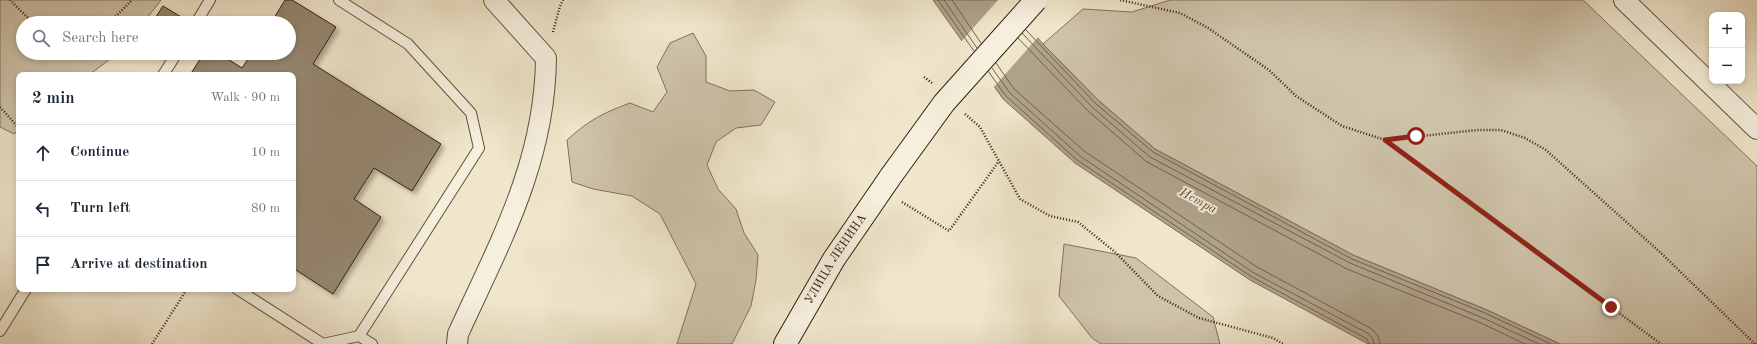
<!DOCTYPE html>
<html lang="en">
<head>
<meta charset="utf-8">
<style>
	:root { --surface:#fff; --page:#f6f6f7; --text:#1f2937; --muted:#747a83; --line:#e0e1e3 }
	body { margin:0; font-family:"Old Standard TT",serif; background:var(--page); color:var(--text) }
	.controls { position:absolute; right:12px; top:12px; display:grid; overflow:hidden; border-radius:8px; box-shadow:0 2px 6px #0003 }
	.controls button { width:36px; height:36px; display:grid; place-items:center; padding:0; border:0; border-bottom:1px solid var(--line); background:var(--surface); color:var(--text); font:20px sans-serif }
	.stop { position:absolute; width:12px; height:12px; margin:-9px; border:3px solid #8f2418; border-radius:50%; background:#fff }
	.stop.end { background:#8f2418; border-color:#fff; box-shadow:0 1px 4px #0008 }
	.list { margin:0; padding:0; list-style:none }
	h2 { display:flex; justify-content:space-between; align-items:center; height:52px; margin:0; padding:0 16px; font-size:17px }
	h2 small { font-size:13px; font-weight:400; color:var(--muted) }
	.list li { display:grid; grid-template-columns:26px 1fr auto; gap:12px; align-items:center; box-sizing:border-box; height:56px; padding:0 16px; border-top:1px solid var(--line) }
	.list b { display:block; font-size:15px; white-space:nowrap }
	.list em { font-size:13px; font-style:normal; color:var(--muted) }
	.icon { flex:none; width:22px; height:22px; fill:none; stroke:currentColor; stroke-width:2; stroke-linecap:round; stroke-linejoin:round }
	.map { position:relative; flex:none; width:1757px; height:344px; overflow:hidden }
	.search { position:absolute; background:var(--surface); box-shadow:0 2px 6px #0003; left:16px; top:16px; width:280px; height:44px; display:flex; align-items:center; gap:10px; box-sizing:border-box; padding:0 14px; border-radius:22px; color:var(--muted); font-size:15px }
	.panel { position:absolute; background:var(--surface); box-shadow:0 2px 6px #0003; left:16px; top:72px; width:280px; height:220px; border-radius:8px }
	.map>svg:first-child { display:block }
</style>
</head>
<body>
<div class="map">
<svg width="1757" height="344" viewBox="0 0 1757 344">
	<defs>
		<filter id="shadow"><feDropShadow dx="3.5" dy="3.5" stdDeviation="2" flood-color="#0004"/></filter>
	</defs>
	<rect width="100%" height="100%" fill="#efe6cb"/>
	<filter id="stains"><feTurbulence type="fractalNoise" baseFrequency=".005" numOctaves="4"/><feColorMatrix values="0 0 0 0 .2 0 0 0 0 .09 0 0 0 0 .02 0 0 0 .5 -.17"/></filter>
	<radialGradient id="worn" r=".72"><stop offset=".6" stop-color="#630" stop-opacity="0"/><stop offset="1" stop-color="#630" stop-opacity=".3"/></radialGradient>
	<path fill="#cfc4ab" stroke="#82715c" d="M0,0H161L143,23H23V53H118L89,75H19V130L14,134L0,127Z
		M1170,0H1583L1757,166V344H1560L1487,310L1353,255L1155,149L1098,100L1043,44L1083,9L1132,12Z
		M693,33L706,56V82L730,91L754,90L775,102L761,125L736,128L716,142L707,165L718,189L736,209L744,233L758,255L756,280L751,306L732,344H677L696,284L660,214L632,196L593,189L572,182L567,140C589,120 603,113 630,103L653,112L667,92L657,67L670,43Z
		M1064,244L1136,258L1213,317L1220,344H1101L1092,338L1059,296Z"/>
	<path fill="#afa28b" stroke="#7e6d59" d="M933,0H1007L1010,5L1043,44L1098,100L1155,149L1353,255L1487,310L1560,344H1368L1250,280L1075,163L1003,99Z"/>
	<path fill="#efe6cb" d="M998,0H1010L1039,36L993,88L960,43Z"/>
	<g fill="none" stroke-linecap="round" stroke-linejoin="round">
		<path stroke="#72604c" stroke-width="1" d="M938,0L974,51
			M944,0L977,48
			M952,0L981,43
			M1026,30L1095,103L1153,152L1352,259L1485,313L1551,344
			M1022,33L1092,107L1150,157L1350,263L1483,318L1539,344
			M1018,38L1088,111L1147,162L1347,269L1481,323L1525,344
			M996,63L1014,89L1084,151L1257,267L1372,329L1378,336L1380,344
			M992,68L1010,93L1080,156L1254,273L1369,334L1373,339L1374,344
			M988,71L1006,96L1077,160L1252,277L1367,339L1369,344"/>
	</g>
	<path fill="#958670" stroke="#341e0e" filter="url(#shadow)" d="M285,0H292L336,27L313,64L441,144L412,191L374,168L354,199L381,217L333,294L293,268V75H190L204,53H218L242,68L252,53H289V23H271Z
		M163,6L181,17L178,23H152Z"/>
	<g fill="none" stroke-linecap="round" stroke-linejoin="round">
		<defs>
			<path id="lane" d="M339,0L408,44L471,113L479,148L359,336L372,344
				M196,23L210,0
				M163,75L177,53
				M237,289L323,344L359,336
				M0,331L26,289"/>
			<path id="street" d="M1624,0L1757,129
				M457,344L458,334C500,242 545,162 546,58L494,0"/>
			<g id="secondary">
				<path id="s1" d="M785,344L834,259L891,176"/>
			</g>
		</defs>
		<use href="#lane" stroke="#63503d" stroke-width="12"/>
		<use href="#street" stroke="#63503d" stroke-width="22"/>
		<use href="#secondary" stroke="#341e0e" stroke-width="24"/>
		<path stroke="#341e0e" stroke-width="2.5" stroke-dasharray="1 2" stroke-linecap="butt" d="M10,0L33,23
			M1120,0L1180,13L1208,28L1269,70L1296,96L1342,126L1385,140L1661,344
			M109,23L132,0
			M553,32L560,6L563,0
			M924,77L932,83
			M0,107L19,128
			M965,114L980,127L1020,199L1050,216L1078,222L1115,252L1158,296L1199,318L1273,338L1283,344
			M1385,140L1477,130H1501L1525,138L1546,150L1661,253L1755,344
			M902,202L949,231L999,161
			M152,344L187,289"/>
		<use href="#lane" stroke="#f5efdd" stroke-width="10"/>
		<use href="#street" stroke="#f5efdd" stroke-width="20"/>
		<use href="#secondary" stroke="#f5efdd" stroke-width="22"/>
		<defs>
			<path id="secondary-bridge" d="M891,176L944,103L1036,0"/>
		</defs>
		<use href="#secondary-bridge" stroke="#341e0e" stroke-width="24" stroke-linecap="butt"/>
		<use href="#secondary-bridge" stroke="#f5efdd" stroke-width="22"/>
	</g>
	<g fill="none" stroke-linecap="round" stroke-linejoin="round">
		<path stroke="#8f2418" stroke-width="5" d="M1416,136L1385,140L1611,307"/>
	</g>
	<g text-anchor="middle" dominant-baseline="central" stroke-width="3.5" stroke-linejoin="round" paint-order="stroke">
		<g font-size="12" fill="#341e0e" stroke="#f5efdd">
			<text stroke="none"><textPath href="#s1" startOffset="99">УЛИЦА ЛЕНИНА</textPath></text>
		</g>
		<g font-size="13" font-style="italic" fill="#5f4c3a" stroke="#f5efdd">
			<text transform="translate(1198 201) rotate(28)">Истра</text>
		</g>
	</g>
	<rect width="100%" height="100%" filter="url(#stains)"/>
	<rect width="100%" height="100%" fill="url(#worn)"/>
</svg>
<div class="controls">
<button>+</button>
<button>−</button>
</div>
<div class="stop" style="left:1416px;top:136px"></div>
<div class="stop end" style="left:1611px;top:307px"></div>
<div class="search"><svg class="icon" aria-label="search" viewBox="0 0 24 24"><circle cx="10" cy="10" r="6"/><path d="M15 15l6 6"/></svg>Search here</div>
<section class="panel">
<h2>2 min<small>Walk · 90 m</small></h2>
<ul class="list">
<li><svg class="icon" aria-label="ahead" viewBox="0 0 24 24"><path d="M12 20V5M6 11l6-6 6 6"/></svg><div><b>Continue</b></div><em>10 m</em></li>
<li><svg class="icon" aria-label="left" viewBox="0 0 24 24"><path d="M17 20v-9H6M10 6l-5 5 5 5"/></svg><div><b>Turn left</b></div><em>80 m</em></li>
<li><svg class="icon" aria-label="arrive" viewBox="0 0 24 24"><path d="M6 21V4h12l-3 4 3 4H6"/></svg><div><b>Arrive at destination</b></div></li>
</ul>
</section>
</div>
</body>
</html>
